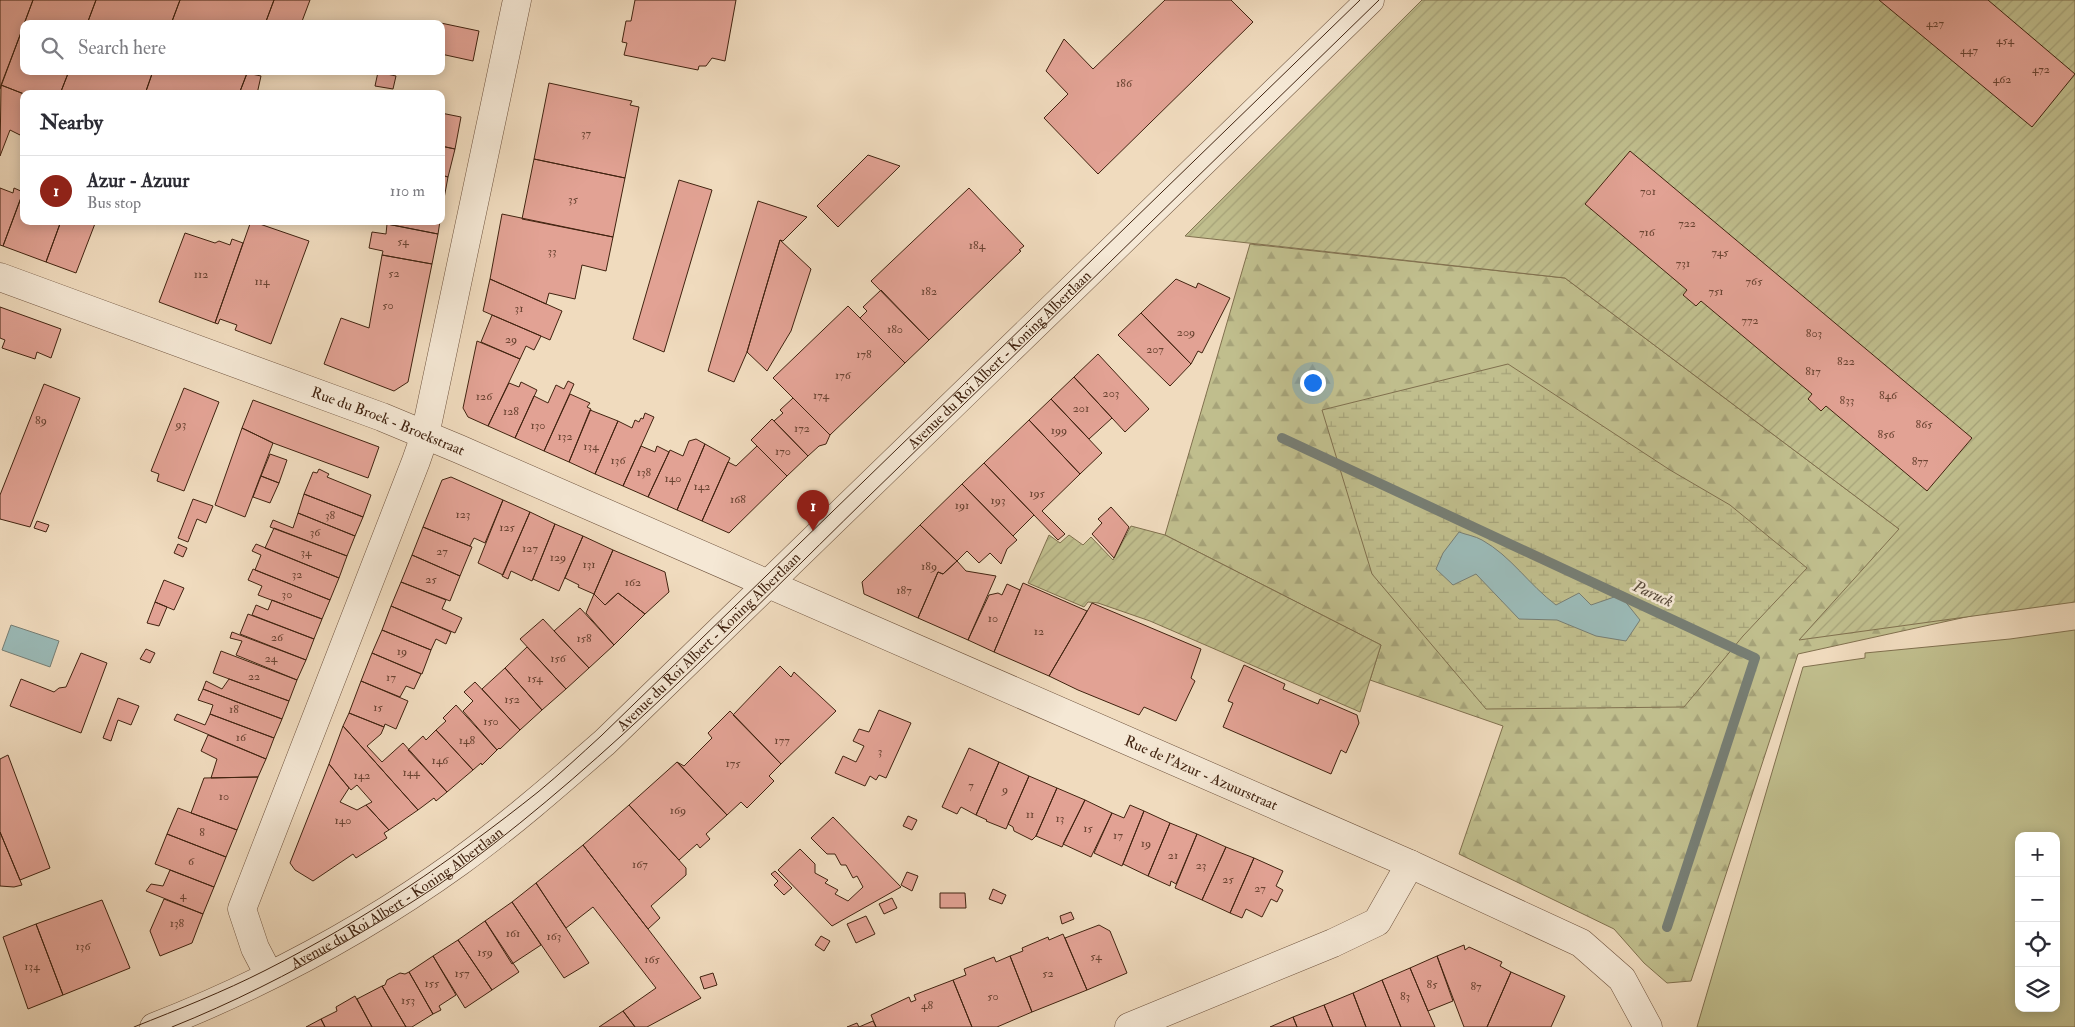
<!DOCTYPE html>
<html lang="en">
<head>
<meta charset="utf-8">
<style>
	:root { --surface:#fff; --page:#f7f7f7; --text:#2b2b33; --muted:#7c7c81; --line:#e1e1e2; --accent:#8f2418 }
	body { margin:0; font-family:"IM FELL Double Pica",serif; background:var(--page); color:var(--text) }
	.controls { position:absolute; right:15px; bottom:15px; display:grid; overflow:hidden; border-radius:10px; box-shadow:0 2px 12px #0003 }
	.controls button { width:45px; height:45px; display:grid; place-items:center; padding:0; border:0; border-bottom:1px solid var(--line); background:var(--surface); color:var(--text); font:25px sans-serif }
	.you { position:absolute; left:1312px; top:382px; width:18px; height:18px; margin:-12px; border:4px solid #fff; border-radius:50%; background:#1a73e8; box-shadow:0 0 0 8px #1a73e833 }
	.badge { display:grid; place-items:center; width:32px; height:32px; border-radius:50%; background:var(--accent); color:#fff; font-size:16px; font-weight:700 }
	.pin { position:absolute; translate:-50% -41px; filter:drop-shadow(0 1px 2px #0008) }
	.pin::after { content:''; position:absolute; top:26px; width:18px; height:15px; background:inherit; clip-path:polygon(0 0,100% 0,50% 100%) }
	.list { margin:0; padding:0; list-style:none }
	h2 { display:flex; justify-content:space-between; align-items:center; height:65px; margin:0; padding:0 20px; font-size:21px }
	h2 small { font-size:16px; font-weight:400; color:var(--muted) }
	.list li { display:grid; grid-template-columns:32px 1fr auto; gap:15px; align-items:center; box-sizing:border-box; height:70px; padding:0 20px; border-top:1px solid var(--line) }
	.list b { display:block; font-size:19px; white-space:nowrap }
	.list p { margin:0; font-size:16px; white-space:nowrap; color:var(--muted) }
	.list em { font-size:16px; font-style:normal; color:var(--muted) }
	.icon { flex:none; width:28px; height:28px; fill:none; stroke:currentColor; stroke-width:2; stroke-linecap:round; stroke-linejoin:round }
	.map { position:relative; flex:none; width:2075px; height:1027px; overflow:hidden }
	.search { position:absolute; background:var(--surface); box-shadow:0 2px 12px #0003; left:20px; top:20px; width:425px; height:55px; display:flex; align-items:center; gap:12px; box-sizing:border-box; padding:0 18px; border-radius:10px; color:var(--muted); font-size:19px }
	.panel { position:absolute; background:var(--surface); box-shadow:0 2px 12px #0003; left:20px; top:90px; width:425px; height:135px; border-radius:10px }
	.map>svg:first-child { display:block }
</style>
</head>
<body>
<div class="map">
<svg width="2075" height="1027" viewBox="0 0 2075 1027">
	<defs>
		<pattern id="forest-firs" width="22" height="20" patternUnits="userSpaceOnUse" patternTransform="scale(1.25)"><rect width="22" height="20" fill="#c0be8d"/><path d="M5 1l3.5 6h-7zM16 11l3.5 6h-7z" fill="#a6a379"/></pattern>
		<pattern id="wetland-marsh" width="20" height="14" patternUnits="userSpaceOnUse" patternTransform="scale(1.25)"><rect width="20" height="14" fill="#c0be8d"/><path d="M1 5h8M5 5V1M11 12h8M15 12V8" fill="none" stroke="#a6a379"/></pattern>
		<pattern id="garden-furrows" width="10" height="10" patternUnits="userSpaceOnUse" patternTransform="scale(1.25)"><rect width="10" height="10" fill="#c0be8d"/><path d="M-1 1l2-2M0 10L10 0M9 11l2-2" fill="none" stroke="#a6a379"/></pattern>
	</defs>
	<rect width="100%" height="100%" fill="#f0dbbe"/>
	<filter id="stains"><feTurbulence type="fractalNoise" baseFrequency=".004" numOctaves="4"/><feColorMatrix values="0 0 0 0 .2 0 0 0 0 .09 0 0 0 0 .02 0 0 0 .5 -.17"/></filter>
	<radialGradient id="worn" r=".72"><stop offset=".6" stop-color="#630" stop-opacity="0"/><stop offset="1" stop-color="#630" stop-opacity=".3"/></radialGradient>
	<path fill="#c0be8d" stroke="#80704e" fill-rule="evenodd" d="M2075,630V1027H1697L1803,667L1865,658V653L2010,639ZM2019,836H2056V1008H2019Z"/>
	<path fill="url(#forest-firs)" stroke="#80704e" d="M1250,244L1565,278L1899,529L2075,593L1798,654L1691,981L1667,983L1644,963L1614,929L1459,854L1503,726L1370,680L1381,645L1165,535Z"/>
	<path fill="url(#wetland-marsh)" stroke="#80704e" d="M1508,364L1670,470L1730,505L1807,568L1743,636L1684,707L1486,709L1372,574L1322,410Z"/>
	<path fill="url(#garden-furrows)" stroke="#80704e" d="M1422,0H2075V602L1799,640L1899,529L1565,278L1185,236Z
		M1131,526L1165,535L1381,645L1360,712L1150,621L1098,603L1088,602L1084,607L1028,583L1049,535L1060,543L1069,535L1083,545L1091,537L1113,560Z"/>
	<path fill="#9bbab7" stroke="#777e74" d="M1459,532C1467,535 1475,536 1482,540C1511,556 1529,585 1556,605L1579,593L1591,605L1620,595L1640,620L1626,641L1596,636L1557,620L1519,619L1476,574L1453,585L1436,569L1443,553Z
		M11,625L59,641L50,667L2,650Z"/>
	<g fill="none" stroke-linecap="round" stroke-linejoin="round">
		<path stroke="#777e74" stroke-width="10" d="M1282,438L1755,658L1667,927"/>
	</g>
	<path fill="#e2a294" stroke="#412310" d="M0,0H33L0,89Z
		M33,0H96L87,24H24Z
		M96,0H180L171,24H87Z
		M180,0H274L265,24H171Z
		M274,0H310L301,24H265Z
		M635,0H736L725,61L712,58L706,66H699L698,70L624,55L627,43L622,42L626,21H631Z
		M1165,0H1231L1253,22L1098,174L1044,118L1068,94L1046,71L1064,39L1093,69Z
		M1879,0H1988L2075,74L2032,127Z
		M436,22L479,31L473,61L441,54V24H436Z
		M24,25V71H69L60,94H24L1,85Z
		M69,71H153L145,94H60Z
		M153,71H248L239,94H145Z
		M378,72L396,76L393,89L375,86Z
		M247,73L261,76L257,94H239Z
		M549,83L632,101L630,105L639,107L625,178L534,159Z
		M1,85L24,94V125L20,135L10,130L0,156Z
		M441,113L461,117L455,149L441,146Z
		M441,146L455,149L448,177L441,175Z
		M1630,151L1972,438L1927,491L1826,406L1821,411L1808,399L1812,394L1701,301L1696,306L1683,295L1687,290L1585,204Z
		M868,155L900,166L838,227L817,206Z
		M534,159L625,178L613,237L522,219Z
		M441,175L448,177L443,204H441Z
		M679,180L712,190L664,352L633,339Z
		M0,188L13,193L14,188L23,192L3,246L0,245Z
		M969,188L1024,246L1019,250L1021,251L929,340L871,281Z
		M24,190V221H61L46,262L3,246Z
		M758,201L807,217L783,241L780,240L747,352L734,382L708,371Z
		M502,214L613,237L606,271L582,265L575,299L549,293L546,304L490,279Z
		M61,221H96L76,273L46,262Z
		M251,221L309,241L271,344L235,330L237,325L220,319L218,324L215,323Z
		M388,221H440L438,234L387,224Z
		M387,224L438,234L432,264L382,255L383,251L369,248L372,232L386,234Z
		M185,233L215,243L219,241L230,245L232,239L243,243L215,323L159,302Z
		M780,240L811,269L791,331L767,371L747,352Z
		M382,255L432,264L408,382L394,391L324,364L341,318L369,328Z
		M490,279L562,311L550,340L483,311Z
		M1176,279L1196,288L1198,283L1230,298L1202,353L1198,351L1191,364L1141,313Z
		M881,290L929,340L905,363L860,318L867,311L863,307Z
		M848,306L905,363L830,435L773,378Z
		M0,307L61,329L51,358L37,352L35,359L2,348L5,340L0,338Z
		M1141,313L1191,364L1170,386L1118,335Z
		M492,315L541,336L534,350L526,346L520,359L481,342Z
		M477,341L520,359L488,426L468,417L463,408Z
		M1098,354L1149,409L1125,432L1074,377Z
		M1074,377L1112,418L1089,439L1051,399Z
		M568,381L574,384L544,451L515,438L534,396L548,403L556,385L564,389Z
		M521,382L537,390L515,438L488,426L509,383L519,387Z
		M44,384L80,398L30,527L0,519V495Z
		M184,388L219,402L184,491L157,481L159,474L151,471Z
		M570,394L590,403L587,407L591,409L569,462L544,451Z
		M793,398L830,435L826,444L819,446L808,456L774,421L783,413L780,410Z
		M1051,399L1102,453L1080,474L1029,420Z
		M253,400L379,447L368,478L273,443L242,428Z
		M590,410L618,421L595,474L569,462Z
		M645,413L654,417L623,486L595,474L618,421L632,428L635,420L639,422L641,418L643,419Z
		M772,419L808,456L787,476L751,440Z
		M1029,420L1080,474L1042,511L1065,534L1058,540L984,463Z
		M242,428L273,443L245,517L215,505Z
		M696,439L705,444L677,510L648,497L670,450L683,456L689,441Z
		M705,444L730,458L702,521L677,510Z
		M641,446L655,452L657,446L669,452L648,497L623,486Z
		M757,446L787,476L729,533L702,521L728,462L736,466Z
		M270,454L287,460L279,483L261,476Z
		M984,463L1034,515L1013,536L962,484Z
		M319,469L329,474L327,477L371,495L363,517L304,494L313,472L317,473Z
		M261,476L279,483L270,503L253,497Z
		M451,477L503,500L485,543L474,538L470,546L423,527L442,480Z
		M962,484L1017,540L1007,549L1001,564L990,553L979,563L967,551L957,561L920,525Z
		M304,494L363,517L355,536L298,513Z
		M193,499L213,506L206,523L197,519L188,542L178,538Z
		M503,500L530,512L503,575L478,563Z
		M1111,507L1129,527L1114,558L1092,534L1102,523L1098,519Z
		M530,512L555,524L532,581L511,571L508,579L502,576Z
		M298,513L355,536L347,556L270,527L273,520L293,528Z
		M37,521L49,525L46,532L34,528Z
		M555,524L583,536L559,591L533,579Z
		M920,525L957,561L943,574L938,572L918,618L864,594L862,582Z
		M423,527L472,547L460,576L412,555Z
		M274,528L347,556L339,578L265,548Z
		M583,536L613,550L594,594L578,587L579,585L565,578Z
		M178,544L187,548L183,557L174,553Z
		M256,544L339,578L330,600L255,570L261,555L252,551Z
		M613,550L665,572L669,592L645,614L618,593L605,605L594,594Z
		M412,555L460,576L450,601L401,582Z
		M957,561L966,571L996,576L968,640L918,618L938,572L943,574Z
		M253,569L330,600L322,619L258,595L262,586L248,580Z
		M164,580L184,588L174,610L155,602Z
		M401,582L446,600L442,609L462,618L455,633L391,606Z
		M1023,583L1087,611L1049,676L994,652Z
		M1007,584L1020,590L994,652L968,640L989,595L998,593L1002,595Z
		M618,593L645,614L614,645L586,613L594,594L605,605Z
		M272,600L322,619L314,639L252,615L256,605L268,610Z
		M155,602L167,607L159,626L147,623Z
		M1092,603L1201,649L1191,678L1195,681L1176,721L1144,707L1139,715L1078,690L1049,676Z
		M391,606L451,632L446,644L436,639L431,650L382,630Z
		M580,608L614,645L589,668L554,631Z
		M248,614L314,639L306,660L240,634Z
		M543,619L589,668L566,689L520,639Z
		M382,630L431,650L422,674L372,653Z
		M232,632L306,660L297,680L236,655L242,641L230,638Z
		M527,647L566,689L542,710L505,668Z
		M146,649L155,653L150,663L140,659Z
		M221,651L297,680L289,701L213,673Z
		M81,653L107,663L81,733L10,706L21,679L54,692L59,688L66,687Z
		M372,653L421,674L414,689L406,686L400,697L361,681Z
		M1244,665L1285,684L1283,689L1318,704L1320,699L1357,715L1359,723L1346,753L1341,750L1331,774L1223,727L1233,703L1228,701Z
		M780,666L791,677L794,672L836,711L781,764L733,715Z
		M505,668L542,710L520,730L482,689Z
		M229,679L289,701L282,719L203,689L206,681L222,689Z
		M361,681L408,701L396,729L385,724L384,727L349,713Z
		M475,682L520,730L500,749L499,748L497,750L463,711L473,701L464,692Z
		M203,689L282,719L274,738L210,714L213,705L198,700Z
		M118,698L139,706L131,725L118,720L111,741L103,738Z
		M456,705L497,750L482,765L481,763L473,770L436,730L446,721L443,718Z
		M879,710L911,723L886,778L879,775L876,780L870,776L865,786L835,773L843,756L856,762L864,746L853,741L859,729L869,732Z
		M730,711L781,764L769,776L774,781L747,808L741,802L727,815L677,762L684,766L712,738L708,733Z
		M349,713L384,727L381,734L367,746L382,762L403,743L447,792L436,801L434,798L418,810L343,726Z
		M177,714L205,725L210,714L274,738L266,759L174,720Z
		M343,726L418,810L389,830L366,805L372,802L357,785L351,790L329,764Z
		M436,730L473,770L447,792L408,750L423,736L426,740Z
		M208,735L266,759L258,777L211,778L217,759L201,751Z
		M969,748L999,762L976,815L961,807L957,814L942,807Z
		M8,755L50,868L20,880L0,832V759Z
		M677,762L727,815L706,834L710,839L700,848L697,844L679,860L629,805Z
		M999,762L1029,776L1006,829L986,821L987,820L976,815Z
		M329,764L349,788L340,802L357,810L366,805L389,830L384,833L387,838L356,858L353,854L313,881L295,870L290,863Z
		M1029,776L1057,788L1036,836L1032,840L1014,831L1013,827L1008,824Z
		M258,777L237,830L191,813L204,778Z
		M1057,788L1085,800L1062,847L1036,836Z
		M1085,800L1112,813L1091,857L1063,844Z
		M629,805L686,868V875L651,906L660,918L648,929L583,845Z
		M1130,805L1144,811L1122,866L1094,853L1112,813L1124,818Z
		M178,808L237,830L226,857L167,834Z
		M1144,811L1170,823L1148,876L1123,864Z
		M908,816L917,820L912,830L903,826Z
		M833,817L901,887L832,926L778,870L800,849L815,864V873L828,880L825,883L838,890L835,894L848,901L863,887L857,876L853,878L846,865H841L835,854H827L811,838Z
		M1170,823L1197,834L1176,884L1171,881L1170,886L1148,876Z
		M0,832L22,885L14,887L0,886Z
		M167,834L226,857L214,887L155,864Z
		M1197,834L1226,847L1202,900L1175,888Z
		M583,845L648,929L701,998L647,1027H635L623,1011L656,988L593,907L566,928L536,883Z
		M1226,847L1254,858L1230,913L1202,900Z
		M1254,858L1283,871L1276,886L1283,890L1277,902L1271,899L1262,917L1246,909L1242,918L1230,913Z
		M170,870L214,887L203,914L146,891L151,884L163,886Z
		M775,871L792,888L784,895L774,885L778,881L771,874Z
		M907,872L918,876L912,891L901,885Z
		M536,883L589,963L564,978L512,902Z
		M993,889L1006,895L1002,904L989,899Z
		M940,893H965L966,908H940Z
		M892,898L897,908L884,914L879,904Z
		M164,899L203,914L192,943L160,956L150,931Z
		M102,900L130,968L63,995L36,924Z
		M512,902L541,945L512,964L485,921Z
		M1071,912L1074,919L1062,924L1060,916Z
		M866,916L875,934L856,943L847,924Z
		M485,921L519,972L492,990L458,940Z
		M36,924L63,995L28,1009L3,937Z
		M1099,925L1110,931L1127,973L1087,990L1065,938Z
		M1063,934L1087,990L1032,1012L1010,956L1023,951L1022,948L1048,937L1049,940Z
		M821,936L830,941L824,951L815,945Z
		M458,940L492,990L465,1008L433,956Z
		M1464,945L1465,950L1469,947L1502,962L1500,966L1511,972L1487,1027H1464L1437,956Z
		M433,956L456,995L439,1006L441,1010L433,1014L409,972Z
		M1010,956L1032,1012L997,1027H972L953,980L966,975L964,969L994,957L996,962Z
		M1437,956L1453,1001L1428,1011L1410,968Z
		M1410,968L1428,1011L1435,1027H1401L1382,980Z
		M409,972L433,1014L412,1027H406L382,986L385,985L387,980L400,973L405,974Z
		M1511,972L1565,996L1551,1027H1487Z
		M713,973L717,985L704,989L700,977Z
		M953,980L972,1027H876L871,1015L909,997L911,1002L916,1000L914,995Z
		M1382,980L1401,1027H1366L1353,993Z
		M382,986L406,1027H372L357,999Z
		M1353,993L1366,1027H1333L1324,1005Z
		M355,996L372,1027H325L321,1019L337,1011L336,1007Z
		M1324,1005L1333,1027H1297L1293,1017Z
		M623,1011L635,1027H599Z
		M1293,1017L1297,1027H1270Z
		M321,1019L325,1027H306Z
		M873,1021L876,1027H847L857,1023L859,1027Z"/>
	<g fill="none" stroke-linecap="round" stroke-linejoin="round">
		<defs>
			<g id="minor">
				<path id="s1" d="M0,277L382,417L459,449L1410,864L1581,943L1622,979L1648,1027"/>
				<path d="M269,975L255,948L242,909L416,461L425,435L517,0"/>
				<path id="s2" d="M154,1027C261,985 366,929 459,862C510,825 558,783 605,742L1370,0"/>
				<path d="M1129,1027L1333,943L1377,922L1410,864"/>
			</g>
		</defs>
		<use href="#minor" stroke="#6d513c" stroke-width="29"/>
		<use href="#minor" stroke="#f5e8d5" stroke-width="28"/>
		<path stroke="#412310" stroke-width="1" d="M134,1027C179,1009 223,992 266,970C363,921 454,859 538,792C560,774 580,755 601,736L1360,0
			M172,1027C232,1003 289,974 345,942C386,918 428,894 466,865C612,756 738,624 868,497C1039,332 1209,165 1379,0"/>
	</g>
	<g text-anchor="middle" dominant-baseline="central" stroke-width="5" stroke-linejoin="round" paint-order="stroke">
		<g font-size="12" fill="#694331">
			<text x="1935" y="23">427</text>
			<text x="2005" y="40">454</text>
			<text x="1969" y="50">447</text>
			<text x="2041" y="69">472</text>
			<text x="2002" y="79">462</text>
			<text x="1124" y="83">186</text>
			<text x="586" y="133">37</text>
			<text x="1648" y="191">701</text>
			<text x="573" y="199">35</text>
			<text x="1687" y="223">722</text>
			<text x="1647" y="232">716</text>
			<text x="403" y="241">54</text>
			<text x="977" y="245">184</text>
			<text x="552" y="251">33</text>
			<text x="1720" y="252">745</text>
			<text x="1683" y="263">731</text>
			<text x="394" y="273">52</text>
			<text x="201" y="274">112</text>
			<text x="262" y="281">114</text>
			<text x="1754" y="281">765</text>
			<text x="929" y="291">182</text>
			<text x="1716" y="291">751</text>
			<text x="388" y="305">50</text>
			<text x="519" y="308">31</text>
			<text x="1750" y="320">772</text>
			<text x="895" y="329">180</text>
			<text x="1186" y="332">209</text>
			<text x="1814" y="333">803</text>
			<text x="511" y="339">29</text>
			<text x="1155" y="349">207</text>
			<text x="864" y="354">178</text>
			<text x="1846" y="361">822</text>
			<text x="1813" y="371">817</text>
			<text x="843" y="375">176</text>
			<text x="1111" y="393">203</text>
			<text x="821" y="395">174</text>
			<text x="1888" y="395">846</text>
			<text x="484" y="396">126</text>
			<text x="1847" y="400">833</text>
			<text x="1081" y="408">201</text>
			<text x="511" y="411">128</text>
			<text x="41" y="420">89</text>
			<text x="181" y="424">93</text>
			<text x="1924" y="424">865</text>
			<text x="538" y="425">130</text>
			<text x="802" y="428">172</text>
			<text x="1059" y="430">199</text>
			<text x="1886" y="434">856</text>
			<text x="565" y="436">132</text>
			<text x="591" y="446">134</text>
			<text x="783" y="451">170</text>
			<text x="618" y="460">136</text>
			<text x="1920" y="461">877</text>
			<text x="644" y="472">138</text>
			<text x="673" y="478">140</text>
			<text x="702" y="486">142</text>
			<text x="1037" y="493">195</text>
			<text x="738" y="499">168</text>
			<text x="998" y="500">193</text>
			<text x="962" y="505">191</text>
			<text x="463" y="514">123</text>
			<text x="330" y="515">38</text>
			<text x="507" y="527">125</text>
			<text x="315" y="532">36</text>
			<text x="530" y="548">127</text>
			<text x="442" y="551">27</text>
			<text x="306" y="552">34</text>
			<text x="558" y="557">129</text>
			<text x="589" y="564">131</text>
			<text x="929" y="566">189</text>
			<text x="297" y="574">32</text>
			<text x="431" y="579">25</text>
			<text x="633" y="582">162</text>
			<text x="904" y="590">187</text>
			<text x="287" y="594">30</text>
			<text x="993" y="618">10</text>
			<text x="1039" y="631">12</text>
			<text x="277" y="637">26</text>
			<text x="584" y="638">158</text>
			<text x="402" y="651">19</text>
			<text x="271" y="658">24</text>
			<text x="558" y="658">156</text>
			<text x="254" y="676">22</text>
			<text x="391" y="677">17</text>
			<text x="535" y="678">154</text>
			<text x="512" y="699">152</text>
			<text x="378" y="707">15</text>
			<text x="234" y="709">18</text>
			<text x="491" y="721">150</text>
			<text x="241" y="737">16</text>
			<text x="467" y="740">148</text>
			<text x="782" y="740">177</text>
			<text x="880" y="751">3</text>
			<text x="440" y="760">146</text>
			<text x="733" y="763">175</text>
			<text x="411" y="772">144</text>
			<text x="362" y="775">142</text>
			<text x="971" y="785">7</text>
			<text x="1005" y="789">9</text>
			<text x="224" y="796">10</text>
			<text x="678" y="810">169</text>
			<text x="1030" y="814">11</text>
			<text x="1060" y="818">13</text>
			<text x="343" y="820">140</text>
			<text x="1088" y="828">15</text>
			<text x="202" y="832">8</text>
			<text x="1118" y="835">17</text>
			<text x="1146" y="843">19</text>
			<text x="1173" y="855">21</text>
			<text x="191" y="861">6</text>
			<text x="640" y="864">167</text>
			<text x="1201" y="865">23</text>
			<text x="1228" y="879">25</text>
			<text x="1260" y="888">27</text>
			<text x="183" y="895">4</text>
			<text x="177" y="923">138</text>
			<text x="513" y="933">161</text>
			<text x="554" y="936">163</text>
			<text x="83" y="946">136</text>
			<text x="485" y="952">159</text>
			<text x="1096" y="956">54</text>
			<text x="652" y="959">165</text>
			<text x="32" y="966">134</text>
			<text x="462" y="973">157</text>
			<text x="1048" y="973">52</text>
			<text x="432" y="983">155</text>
			<text x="1432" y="984">85</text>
			<text x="1476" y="986">87</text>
			<text x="993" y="996">50</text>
			<text x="1405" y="996">83</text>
			<text x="408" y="1000">153</text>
			<text x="927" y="1005">48</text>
		</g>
		<g font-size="15" fill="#412310" stroke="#f5e8d5">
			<text stroke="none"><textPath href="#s2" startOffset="1086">Avenue du Roi Albert - Koning Albertlaan</textPath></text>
			<text stroke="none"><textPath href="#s1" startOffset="414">Rue du Broek - Broekstraat</textPath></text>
			<text stroke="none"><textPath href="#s2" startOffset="681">Avenue du Roi Albert - Koning Albertlaan</textPath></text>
			<text stroke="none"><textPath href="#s1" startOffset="1300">Rue de l'Azur - Azuurstraat</textPath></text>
			<text stroke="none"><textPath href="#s2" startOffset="276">Avenue du Roi Albert - Koning Albertlaan</textPath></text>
		</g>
		<g font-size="16" font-style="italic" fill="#58493a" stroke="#f5e8d5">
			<text transform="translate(1653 594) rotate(25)">Paruck</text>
		</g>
	</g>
	<rect width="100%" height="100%" filter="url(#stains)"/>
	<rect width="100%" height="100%" fill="url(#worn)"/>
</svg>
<div class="controls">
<button>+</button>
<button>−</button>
<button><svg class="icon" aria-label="locate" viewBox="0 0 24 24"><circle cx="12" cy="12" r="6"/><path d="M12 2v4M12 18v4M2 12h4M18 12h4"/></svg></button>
<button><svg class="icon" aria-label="layers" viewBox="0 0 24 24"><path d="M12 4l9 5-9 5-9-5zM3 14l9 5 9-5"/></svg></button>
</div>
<div class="you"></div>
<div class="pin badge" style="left:813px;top:531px">1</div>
<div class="search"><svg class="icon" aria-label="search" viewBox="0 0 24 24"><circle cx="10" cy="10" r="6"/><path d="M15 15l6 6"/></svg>Search here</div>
<section class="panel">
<h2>Nearby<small></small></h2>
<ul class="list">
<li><span class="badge">1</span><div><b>Azur - Azuur</b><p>Bus stop</p></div><em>110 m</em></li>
</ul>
</section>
</div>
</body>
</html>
